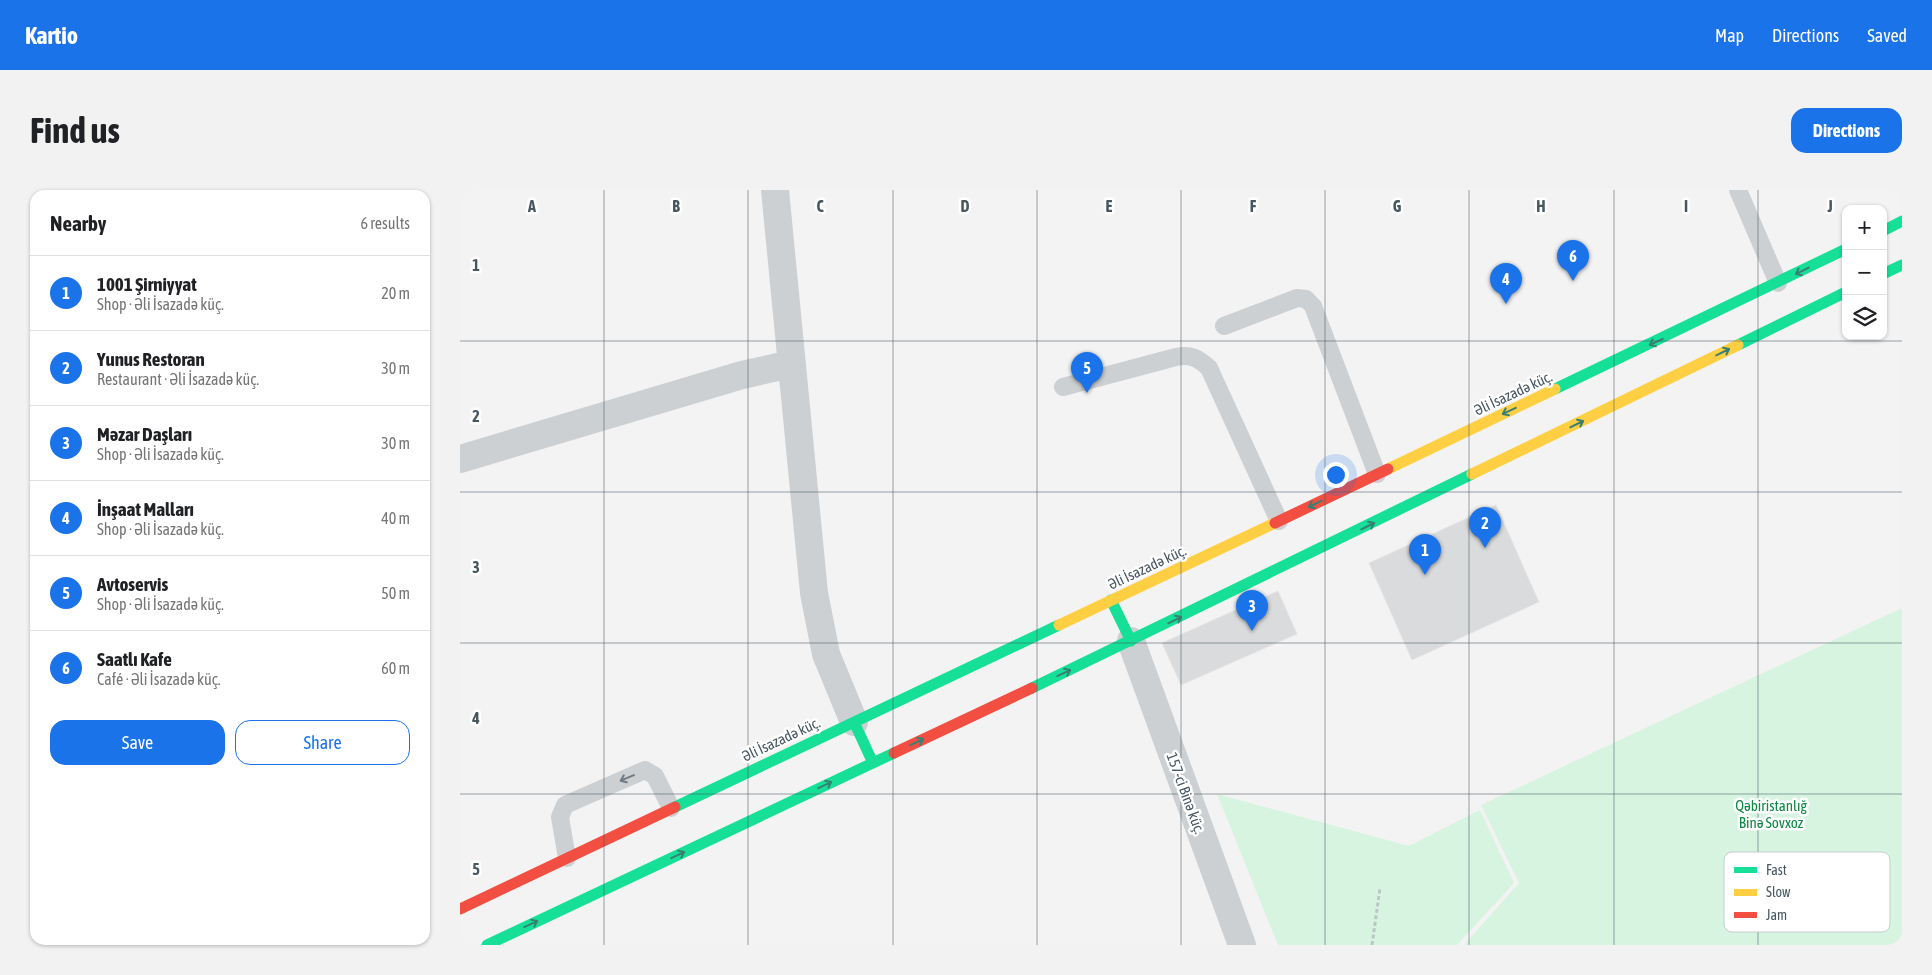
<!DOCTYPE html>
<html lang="en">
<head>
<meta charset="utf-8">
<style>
	:root { --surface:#fff; --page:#f2f2f2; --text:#202124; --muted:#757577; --line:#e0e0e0; --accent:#1a73e8 }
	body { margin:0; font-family:"Asap Condensed",sans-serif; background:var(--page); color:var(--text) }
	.controls { position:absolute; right:15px; top:15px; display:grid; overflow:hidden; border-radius:10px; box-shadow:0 1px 4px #0004 }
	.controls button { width:45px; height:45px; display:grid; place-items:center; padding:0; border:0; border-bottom:1px solid var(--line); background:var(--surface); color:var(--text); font:25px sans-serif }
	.you { position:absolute; left:875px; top:284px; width:18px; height:18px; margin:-12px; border:4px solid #fff; border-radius:50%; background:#1a73e8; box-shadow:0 0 0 8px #1a73e833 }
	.badge { display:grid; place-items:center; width:32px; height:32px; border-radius:50%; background:var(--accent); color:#fff; font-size:16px; font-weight:700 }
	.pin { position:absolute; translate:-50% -41px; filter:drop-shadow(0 1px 2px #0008) }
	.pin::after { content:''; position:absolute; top:26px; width:18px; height:15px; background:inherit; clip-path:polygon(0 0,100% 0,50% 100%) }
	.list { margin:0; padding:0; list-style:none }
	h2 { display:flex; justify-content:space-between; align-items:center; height:65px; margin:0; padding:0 20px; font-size:21px }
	h2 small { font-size:16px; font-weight:400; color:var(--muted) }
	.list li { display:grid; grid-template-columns:32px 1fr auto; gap:15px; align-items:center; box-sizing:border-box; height:75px; padding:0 20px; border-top:1px solid var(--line) }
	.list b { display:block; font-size:19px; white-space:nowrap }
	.list p { margin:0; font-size:16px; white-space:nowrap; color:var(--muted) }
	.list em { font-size:16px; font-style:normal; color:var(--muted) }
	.actions { display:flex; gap:10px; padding:15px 20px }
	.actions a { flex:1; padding:11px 0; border:1px solid var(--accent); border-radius:15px; text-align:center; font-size:18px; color:var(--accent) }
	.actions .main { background:var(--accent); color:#fff }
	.icon { flex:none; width:28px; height:28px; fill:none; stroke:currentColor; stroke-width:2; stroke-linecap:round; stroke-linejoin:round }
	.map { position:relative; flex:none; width:1442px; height:755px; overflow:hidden; border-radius:15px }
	header { display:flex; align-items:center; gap:30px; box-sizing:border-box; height:70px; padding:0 25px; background:var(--accent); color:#fff }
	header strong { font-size:24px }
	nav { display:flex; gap:28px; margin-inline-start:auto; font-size:18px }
	.intro { display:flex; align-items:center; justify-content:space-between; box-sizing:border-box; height:120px; padding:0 30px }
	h1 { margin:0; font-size:35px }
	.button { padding:12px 22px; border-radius:15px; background:var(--accent); color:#fff; font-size:18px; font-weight:700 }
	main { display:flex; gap:30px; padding:0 30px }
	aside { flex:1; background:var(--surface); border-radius:15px; box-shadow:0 1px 4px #0004 }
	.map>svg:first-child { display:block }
</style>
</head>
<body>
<header>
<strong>Kartio</strong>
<nav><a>Map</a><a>Directions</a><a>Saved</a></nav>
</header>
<div class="intro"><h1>Find us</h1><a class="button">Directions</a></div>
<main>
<aside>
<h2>Nearby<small>6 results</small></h2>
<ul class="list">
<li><span class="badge">1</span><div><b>1001 Şirniyyat</b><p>Shop · Əli İsazadə küç.</p></div><em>20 m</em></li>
<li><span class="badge">2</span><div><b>Yunus Restoran</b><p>Restaurant · Əli İsazadə küç.</p></div><em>30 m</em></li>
<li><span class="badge">3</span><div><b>Məzar Daşları</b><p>Shop · Əli İsazadə küç.</p></div><em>30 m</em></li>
<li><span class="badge">4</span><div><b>İnşaat Malları</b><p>Shop · Əli İsazadə küç.</p></div><em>40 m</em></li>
<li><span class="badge">5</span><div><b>Avtoservis</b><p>Shop · Əli İsazadə küç.</p></div><em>50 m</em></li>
<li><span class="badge">6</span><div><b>Saatlı Kafe</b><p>Café · Əli İsazadə küç.</p></div><em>60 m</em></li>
</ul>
<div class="actions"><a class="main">Save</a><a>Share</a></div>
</aside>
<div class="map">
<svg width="1442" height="755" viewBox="0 0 1442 755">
	<rect width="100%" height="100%" fill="#f4f3f3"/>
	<path fill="#d6f4df" d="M1442,418V755H1004L1059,693L1021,615Z
		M757,604L949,656L1020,620L1054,693L997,755H818Z"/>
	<path fill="#d9dbdc" stroke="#e5e5e6" d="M1036,315L1079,412L952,470L909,373Z
		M818,401L837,444L721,495L702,453Z"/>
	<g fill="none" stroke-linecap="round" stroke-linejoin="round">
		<path stroke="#bac8c3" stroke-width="3" stroke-dasharray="4 2.5" stroke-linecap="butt" d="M912,755L920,698"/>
		<path stroke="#cdd0d2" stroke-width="18" d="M1278,0L1318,93
			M764,136L837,108L846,109L853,116L917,284
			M603,197L716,167C731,164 738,168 749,178L819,331
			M107,668L100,627L105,615L185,580L195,586L211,618"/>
		<path stroke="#cdd0d2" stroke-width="28" d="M315,0L354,403L366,464L394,532
			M0,269L282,185L331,174
			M671,451L782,755"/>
		<path stroke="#16e098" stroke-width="11" d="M1423,41L1442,31
			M1423,84L1442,75
			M1278,155L1386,102
			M1095,199L1386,59
			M651,410L671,451
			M572,498L1012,284
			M394,532L413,573
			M215,617L599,435
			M27,755L434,563"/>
		<path stroke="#ffcf43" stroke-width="11" d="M928,279L1095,199
			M1012,284L1278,155
			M599,435L815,333"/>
		<path stroke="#f24e42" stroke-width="11" d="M815,333L928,279
			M434,563L572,498
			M0,719L215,617"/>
	</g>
	<defs><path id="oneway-shaft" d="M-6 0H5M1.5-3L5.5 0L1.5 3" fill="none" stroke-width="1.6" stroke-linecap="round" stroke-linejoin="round" transform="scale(1.25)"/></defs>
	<g stroke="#388072">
		<use href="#oneway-shaft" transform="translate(1342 81) rotate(153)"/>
		<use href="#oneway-shaft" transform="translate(1196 152) rotate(155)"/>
		<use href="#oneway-shaft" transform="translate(1263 162) rotate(-26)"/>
		<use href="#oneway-shaft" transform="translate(1049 221) rotate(155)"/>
		<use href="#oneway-shaft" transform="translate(1117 234) rotate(-26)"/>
		<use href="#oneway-shaft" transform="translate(855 314) rotate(154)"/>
		<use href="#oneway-shaft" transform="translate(908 336) rotate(-26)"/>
		<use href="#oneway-shaft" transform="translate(715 430) rotate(-26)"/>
		<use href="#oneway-shaft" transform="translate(604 483) rotate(-25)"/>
		<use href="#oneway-shaft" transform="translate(457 552) rotate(-25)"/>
		<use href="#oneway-shaft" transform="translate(365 595) rotate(-25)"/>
		<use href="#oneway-shaft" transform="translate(218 665) rotate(-25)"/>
		<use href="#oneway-shaft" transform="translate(71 734) rotate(-25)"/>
	</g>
	<use stroke="#6f7b84" href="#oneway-shaft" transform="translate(167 588) rotate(157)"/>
	<path fill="none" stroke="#475762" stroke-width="1" stroke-opacity="0.55" d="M144,0V755M288,0V755M433,0V755M577,0V755M721,0V755M865,0V755M1009,0V755M1154,0V755M1298,0V755M0,151H1442M0,302H1442M0,453H1442M0,604H1442"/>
	<g text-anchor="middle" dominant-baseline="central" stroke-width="5" stroke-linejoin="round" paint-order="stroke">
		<g font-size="15" fill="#475762" stroke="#fff">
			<text transform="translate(1053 203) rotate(-25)">Əli İsazadə küç.</text>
			<text transform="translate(687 377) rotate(-25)">Əli İsazadə küç.</text>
			<text transform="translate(321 549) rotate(-25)">Əli İsazadə küç.</text>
			<text transform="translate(726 603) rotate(70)">157-ci Binə küç.</text>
		</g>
		<g font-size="15" fill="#0d8842" stroke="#fff">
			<text x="1311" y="615">Qəbiristanlığ<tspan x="1311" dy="17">Binə Sovxoz</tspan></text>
		</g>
	</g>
	<rect x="1264" y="662" width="166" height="80" rx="8" fill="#fff" stroke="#c8cdd0" stroke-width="1"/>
	<rect x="1274" y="677" width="23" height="6" fill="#16e098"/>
	<rect x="1274" y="699" width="23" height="7" fill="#ffcf43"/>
	<rect x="1274" y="722" width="23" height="6" fill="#f24e42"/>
	<g font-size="14" fill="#475762">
		<text x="1306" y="685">Fast</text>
		<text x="1306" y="707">Slow</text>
		<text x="1306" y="730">Jam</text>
	</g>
	<g font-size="16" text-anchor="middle" font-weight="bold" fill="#475762" stroke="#fff" stroke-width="5" stroke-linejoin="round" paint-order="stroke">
		<text x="72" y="22">A</text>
		<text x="216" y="22">B</text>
		<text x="360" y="22">C</text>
		<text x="505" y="22">D</text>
		<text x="649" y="22">E</text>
		<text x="793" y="22">F</text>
		<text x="937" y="22">G</text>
		<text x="1081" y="22">H</text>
		<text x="1226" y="22">I</text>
		<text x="1370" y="22">J</text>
		<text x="16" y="81">1</text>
		<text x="16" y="232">2</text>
		<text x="16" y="383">3</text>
		<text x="16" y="534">4</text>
		<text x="16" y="685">5</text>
	</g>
</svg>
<div class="controls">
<button>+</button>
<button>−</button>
<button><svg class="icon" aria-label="layers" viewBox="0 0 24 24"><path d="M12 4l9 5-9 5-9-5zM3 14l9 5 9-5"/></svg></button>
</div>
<div class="you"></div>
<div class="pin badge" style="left:965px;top:385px">1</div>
<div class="pin badge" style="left:1025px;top:358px">2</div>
<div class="pin badge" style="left:792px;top:441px">3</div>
<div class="pin badge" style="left:1046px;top:114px">4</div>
<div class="pin badge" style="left:627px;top:203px">5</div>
<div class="pin badge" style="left:1113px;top:91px">6</div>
</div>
</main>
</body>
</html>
